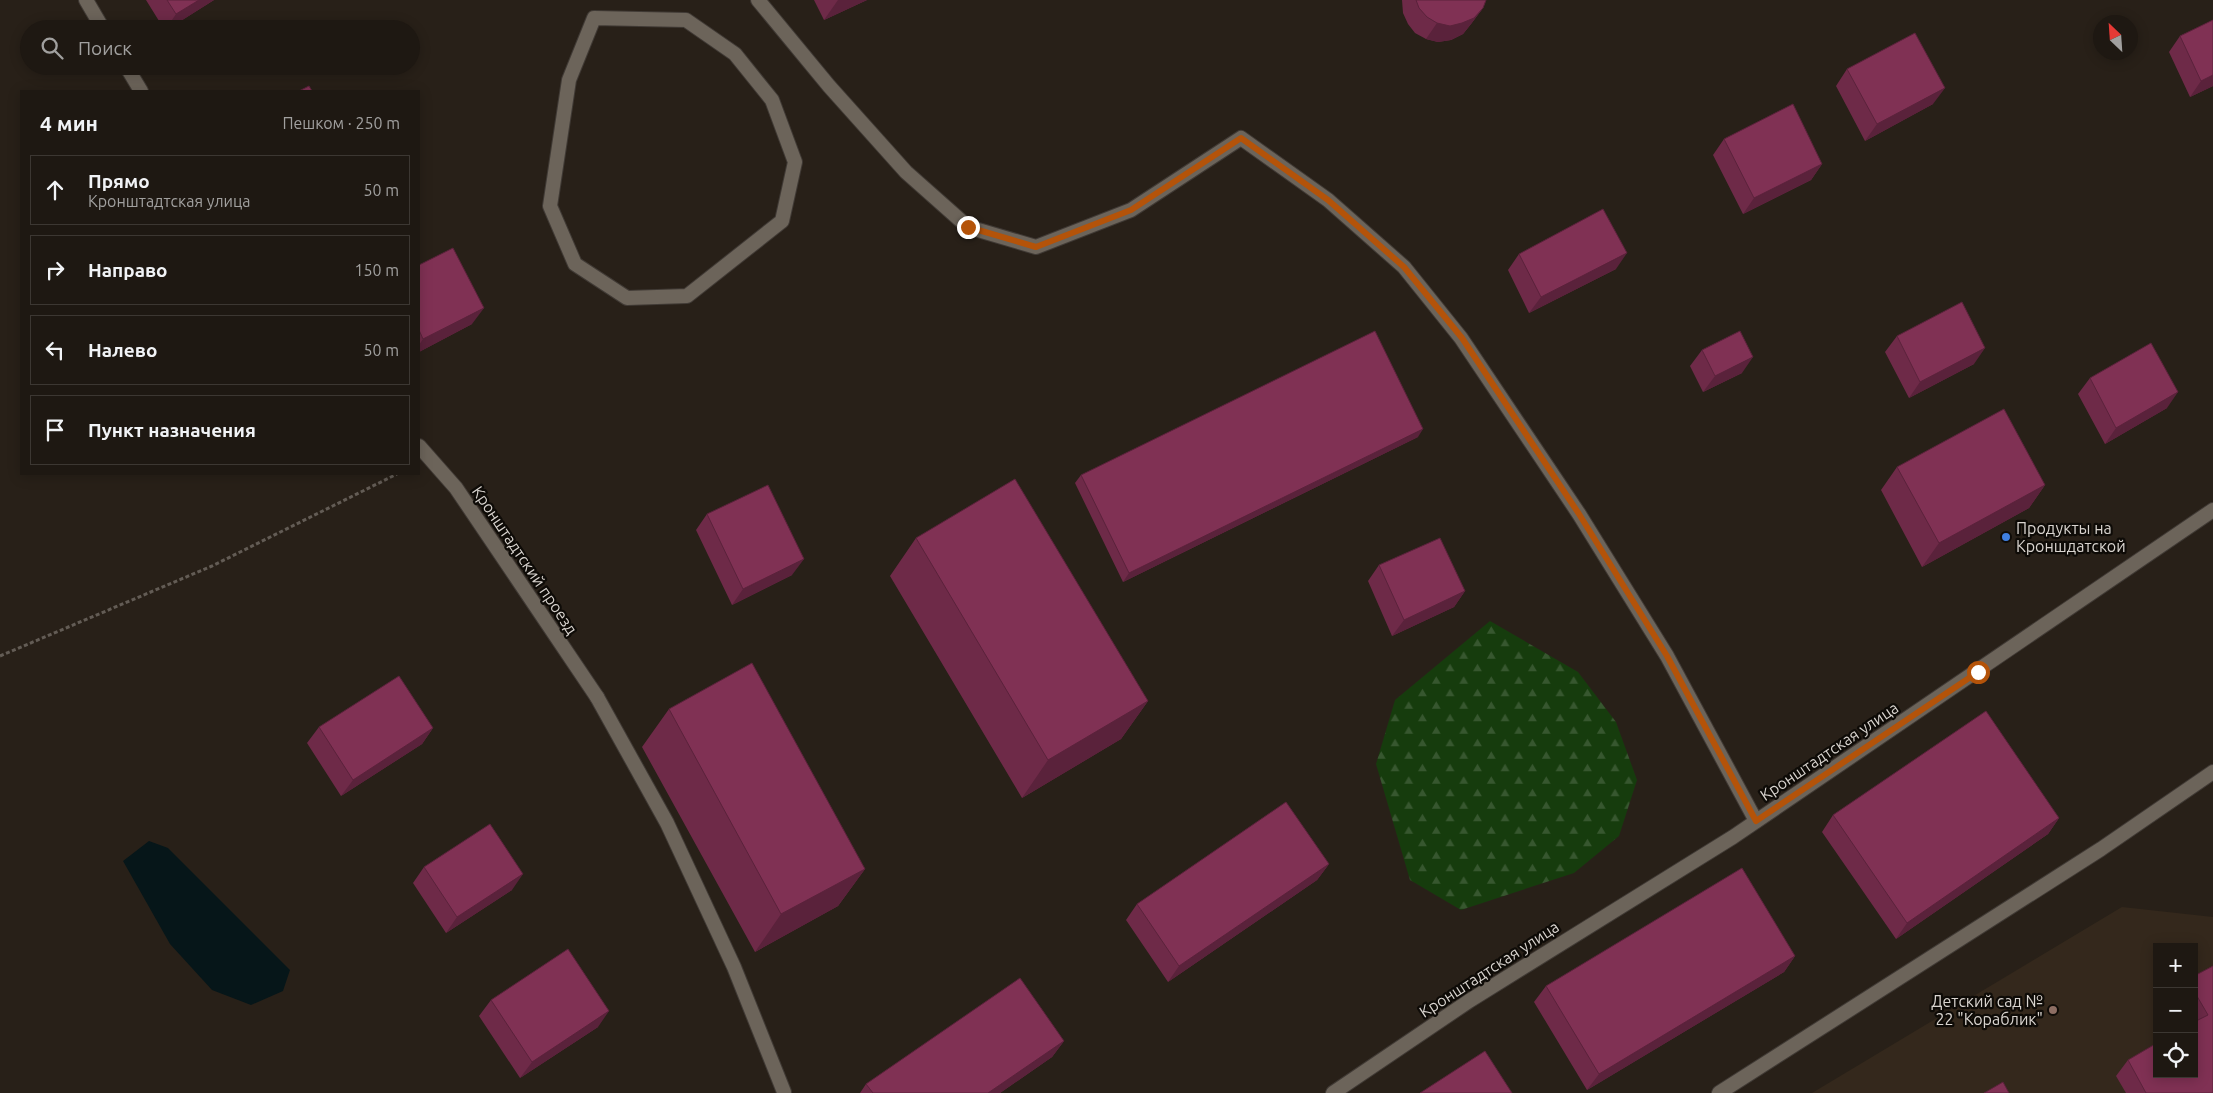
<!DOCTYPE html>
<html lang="ru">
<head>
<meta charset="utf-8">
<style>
	:root { --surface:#1e1812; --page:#26211b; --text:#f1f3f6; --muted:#a1a09f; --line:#3c3732 }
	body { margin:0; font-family:Ubuntu,sans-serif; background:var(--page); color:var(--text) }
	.controls { position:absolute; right:15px; bottom:15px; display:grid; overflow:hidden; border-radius:0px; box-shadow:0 2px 12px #0003 }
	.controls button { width:45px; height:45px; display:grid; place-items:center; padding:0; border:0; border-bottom:1px solid var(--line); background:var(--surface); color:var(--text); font:25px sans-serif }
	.compass { position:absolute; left:2093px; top:15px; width:45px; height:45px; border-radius:50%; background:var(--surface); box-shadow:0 2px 12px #0003; rotate:335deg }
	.stop { position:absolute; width:15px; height:15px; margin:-11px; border:4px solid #b45309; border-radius:50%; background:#fff }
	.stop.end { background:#b45309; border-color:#fff; box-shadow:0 1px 5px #0008 }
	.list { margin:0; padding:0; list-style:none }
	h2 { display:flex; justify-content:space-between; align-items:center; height:65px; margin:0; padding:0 20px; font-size:21px }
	h2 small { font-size:16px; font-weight:400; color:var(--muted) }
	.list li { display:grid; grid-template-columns:32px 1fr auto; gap:15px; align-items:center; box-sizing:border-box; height:70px; margin:0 10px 10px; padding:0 10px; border:1px solid var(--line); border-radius:0px }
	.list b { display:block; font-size:19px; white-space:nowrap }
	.list p { margin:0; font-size:16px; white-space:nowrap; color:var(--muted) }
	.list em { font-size:16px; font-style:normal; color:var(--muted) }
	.icon { flex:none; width:28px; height:28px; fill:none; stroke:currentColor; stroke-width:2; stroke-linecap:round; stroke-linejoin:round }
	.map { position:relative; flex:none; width:2213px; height:1093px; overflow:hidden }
	.search { position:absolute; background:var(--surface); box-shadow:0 2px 12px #0003; left:20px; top:20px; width:400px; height:55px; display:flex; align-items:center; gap:12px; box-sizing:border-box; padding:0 18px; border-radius:28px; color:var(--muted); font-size:19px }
	.panel { position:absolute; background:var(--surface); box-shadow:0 2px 12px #0003; left:20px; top:90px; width:400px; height:385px; border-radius:0px }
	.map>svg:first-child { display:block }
</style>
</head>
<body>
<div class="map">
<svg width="2213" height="1093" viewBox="0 0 2213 1093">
	<defs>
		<pattern id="forest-firs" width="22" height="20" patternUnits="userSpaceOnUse" patternTransform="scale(1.25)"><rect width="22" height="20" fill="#163c0d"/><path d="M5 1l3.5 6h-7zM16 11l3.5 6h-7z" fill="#37572f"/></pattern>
	</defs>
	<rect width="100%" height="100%" fill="#282018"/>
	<path fill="#34281c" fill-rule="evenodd" d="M2122,907L2213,917V1093H1812ZM2157,947H2194V1074H2157Z"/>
	<path fill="url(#forest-firs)" d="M1490,621L1578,672L1616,722L1637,780L1619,836L1574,873L1461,910L1410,880L1376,764L1395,700Z"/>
	<path fill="#061619" d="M149,841L168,848L290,970L283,991L251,1005L212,990L170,944L123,861Z"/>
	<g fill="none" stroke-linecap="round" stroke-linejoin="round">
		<defs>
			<path id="service" d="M758,0L829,86L906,172L968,227L1036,247L1131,210L1241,138L1328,200L1404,267L1461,338L1579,514L1667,656L1756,821
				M594,18L686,20L735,54L772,100L795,162L782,221L687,296L627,298L575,264L550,206L569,80Z
				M597,697L667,823L734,967L784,1092
				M1719,1093L2101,849L2213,772"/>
			<path id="minor" d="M86,0L103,29
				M126,66L141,91
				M419,446L456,488L597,697
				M1333,1093L1469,1001L1733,837L2213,510"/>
		</defs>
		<use href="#service" stroke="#403a35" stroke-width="16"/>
		<use href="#minor" stroke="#403a35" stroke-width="16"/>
		<path stroke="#635c55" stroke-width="3" stroke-dasharray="4 2.5" stroke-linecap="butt" d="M0,656L212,566L397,474"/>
		<use href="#service" stroke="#6c645a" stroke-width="14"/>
		<use href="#minor" stroke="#6c645a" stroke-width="14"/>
	</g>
	<path fill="#6e2a48" d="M146,0H214L168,29H164Z
		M814,0H867L824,20Z
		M1402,0H1486L1483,8L1471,24L1463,34L1451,40L1438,42L1426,39L1415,33L1408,24L1403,13Z
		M2213,20V86L2190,97L2169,52L2180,36Z
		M1847,69L1933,104L1865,141L1836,86Z
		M1724,139L1822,164L1811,180L1743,214L1713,155Z
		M1519,254L1616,269L1529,313L1508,270Z
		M419,265L472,324L419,352Z
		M1897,336L1974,364L1909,398L1885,352Z
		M1702,350L1742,373L1703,392L1690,366Z
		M2090,378L2167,408L2105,444L2078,394Z
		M1418,437L1123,582L1075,483L1081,475Z
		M1897,467L2045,485L2029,508L1922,567L1881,490Z
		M707,514L792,575L732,605L696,530Z
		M916,538L1148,701L1121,739L1022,798L890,576Z
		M1379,565L1465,591L1454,607L1392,636L1368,581Z
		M669,709L865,869L838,906L755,952L642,747Z
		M319,727L433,728L422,744L341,796L307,743Z
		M1833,815L2059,818L2048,834L1896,939L1822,832Z
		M1329,864L1317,880L1168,982L1126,920L1137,904Z
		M424,867L512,890L446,933L413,883Z
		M1795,956L1784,972L1587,1090L1534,1002L1546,986Z
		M2213,966V1093H2126L2116,1076L2128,1060L2194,1074V976Z
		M491,1000L598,1027L520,1078L479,1016Z
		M1064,1041L1052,1057L1000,1093H860L866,1084Z"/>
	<path fill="#5a223b" d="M199,0H214L168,29H166L176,14Z
		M838,0H867L824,20Z
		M1483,8L1471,24L1463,34L1451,40L1438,42L1426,39L1437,23Z
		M2213,75V86L2190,97L2201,81Z
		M1945,88L1933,104L1865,141L1877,124Z
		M1822,164L1811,180L1743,214L1754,198Z
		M1627,253L1616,269L1529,313L1541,297Z
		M484,308L472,324L419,352V345L423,339Z
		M1985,348L1974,364L1909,398L1920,382Z
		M1753,357L1742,373L1703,392L1715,376Z
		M2178,392L2167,408L2105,444L2116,428Z
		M1423,429L1418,437L1123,582L1129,573Z
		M2045,485L2029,508L1922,567L1939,543Z
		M804,559L792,575L732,605L743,589Z
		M1465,591L1454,607L1392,636L1404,620Z
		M1148,701L1121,739L1022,798L1048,760Z
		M433,728L422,744L341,796L353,780Z
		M2059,818L2048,834L1896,939L1907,923Z
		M1329,864L1317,880L1168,982L1179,966Z
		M865,869L838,906L755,952L781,914Z
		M523,874L512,890L446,933L457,917Z
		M1795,956L1784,972L1587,1090L1599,1074Z
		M609,1011L598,1027L520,1078L532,1062Z
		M1064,1041L1052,1057L1000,1093H988Z"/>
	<path fill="#803154" stroke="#5a223b" d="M167,0H199L176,14Z
		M1416,0H1486L1483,8L1474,18L1462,23L1450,26L1437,23L1427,17L1419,8Z
		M2213,20V75L2201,81L2180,36Z
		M1915,33L1945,88L1877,124L1847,69Z
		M309,86L312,91H299Z
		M1793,104L1822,164L1754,198L1724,139Z
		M1603,209L1627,253L1541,297L1519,254Z
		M453,248L484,308L423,339L419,330V265Z
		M1962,302L1985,348L1920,382L1897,336Z
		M1375,331L1423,429L1129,573L1081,475Z
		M1740,331L1753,357L1715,376L1702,350Z
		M2151,343L2178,392L2116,428L2090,378Z
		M2004,409L2045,485L1939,543L1897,467Z
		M1015,479L1148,701L1048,760L916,538Z
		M768,485L804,559L743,589L707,514Z
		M1440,538L1465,591L1404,620L1379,565Z
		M752,663L865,869L781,914L669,709Z
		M399,676L433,728L353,780L319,727Z
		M1986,711L2059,818L1907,923L1833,815Z
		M1286,802L1329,864L1179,966L1137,904Z
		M490,824L523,874L457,917L424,867Z
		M1742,868L1795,956L1599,1074L1546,986Z
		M568,949L609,1011L532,1062L491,1000Z
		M2213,966V1093H2146L2128,1060L2157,1043V1074H2194V1022L2208,1015L2194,991V976Z
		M1020,978L1064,1041L988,1093H873L866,1084Z
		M1485,1051L1512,1093H1420Z
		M2003,1082L2009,1093H1984Z"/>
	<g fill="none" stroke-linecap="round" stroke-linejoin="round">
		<path stroke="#b45309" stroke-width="6" d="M968,227L1036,247L1131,210L1241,138L1328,200L1404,267L1462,338L1579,514L1667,656L1756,821L1978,672"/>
	</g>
	<circle fill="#3f7fe0" stroke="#0e0b07" stroke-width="2" cx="2006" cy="537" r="5"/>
	<circle fill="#8d6e63" stroke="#0e0b07" stroke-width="2" cx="2053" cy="1010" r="5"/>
	<g text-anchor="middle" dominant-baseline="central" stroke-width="4.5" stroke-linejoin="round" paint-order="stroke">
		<g font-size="16" fill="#d9d4cf" stroke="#0e0b07" text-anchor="start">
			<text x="2016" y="528">Продукты на<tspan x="2016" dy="18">Кроншдатской</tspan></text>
			<text x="2043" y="1001" text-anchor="end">Детский сад №<tspan x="2043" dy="18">22 "Кораблик"</tspan></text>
		</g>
		<g font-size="16" fill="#d9d4cf" stroke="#0e0b07">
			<text transform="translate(525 560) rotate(56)">Кронштадтский проезд</text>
			<text transform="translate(1829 751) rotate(-34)">Кронштадтская улица</text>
			<text transform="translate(1489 969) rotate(-33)">Кронштадтская улица</text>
		</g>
	</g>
</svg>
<div class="controls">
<button>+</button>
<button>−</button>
<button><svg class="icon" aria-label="locate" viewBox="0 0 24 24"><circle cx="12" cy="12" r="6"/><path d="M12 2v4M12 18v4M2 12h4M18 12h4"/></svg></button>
</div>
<svg class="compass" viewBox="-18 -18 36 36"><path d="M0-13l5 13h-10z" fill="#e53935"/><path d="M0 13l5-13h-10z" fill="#a1a09f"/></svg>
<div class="stop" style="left:1978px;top:672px"></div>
<div class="stop end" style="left:968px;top:227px"></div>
<div class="search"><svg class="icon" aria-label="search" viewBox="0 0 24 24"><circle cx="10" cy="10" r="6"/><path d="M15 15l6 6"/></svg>Поиск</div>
<section class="panel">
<h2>4 мин<small>Пешком · 250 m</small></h2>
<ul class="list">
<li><svg class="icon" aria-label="ahead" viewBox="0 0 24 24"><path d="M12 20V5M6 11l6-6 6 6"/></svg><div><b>Прямо</b><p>Кронштадтская улица</p></div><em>50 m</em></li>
<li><svg class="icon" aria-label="right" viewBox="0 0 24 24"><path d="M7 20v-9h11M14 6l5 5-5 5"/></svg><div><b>Направо</b></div><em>150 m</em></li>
<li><svg class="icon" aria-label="left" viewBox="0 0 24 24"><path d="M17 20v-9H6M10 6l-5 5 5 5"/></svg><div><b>Налево</b></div><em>50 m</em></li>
<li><svg class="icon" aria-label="arrive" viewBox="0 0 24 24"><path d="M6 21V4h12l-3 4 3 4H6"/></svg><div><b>Пункт назначения</b></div></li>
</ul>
</section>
</div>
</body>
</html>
